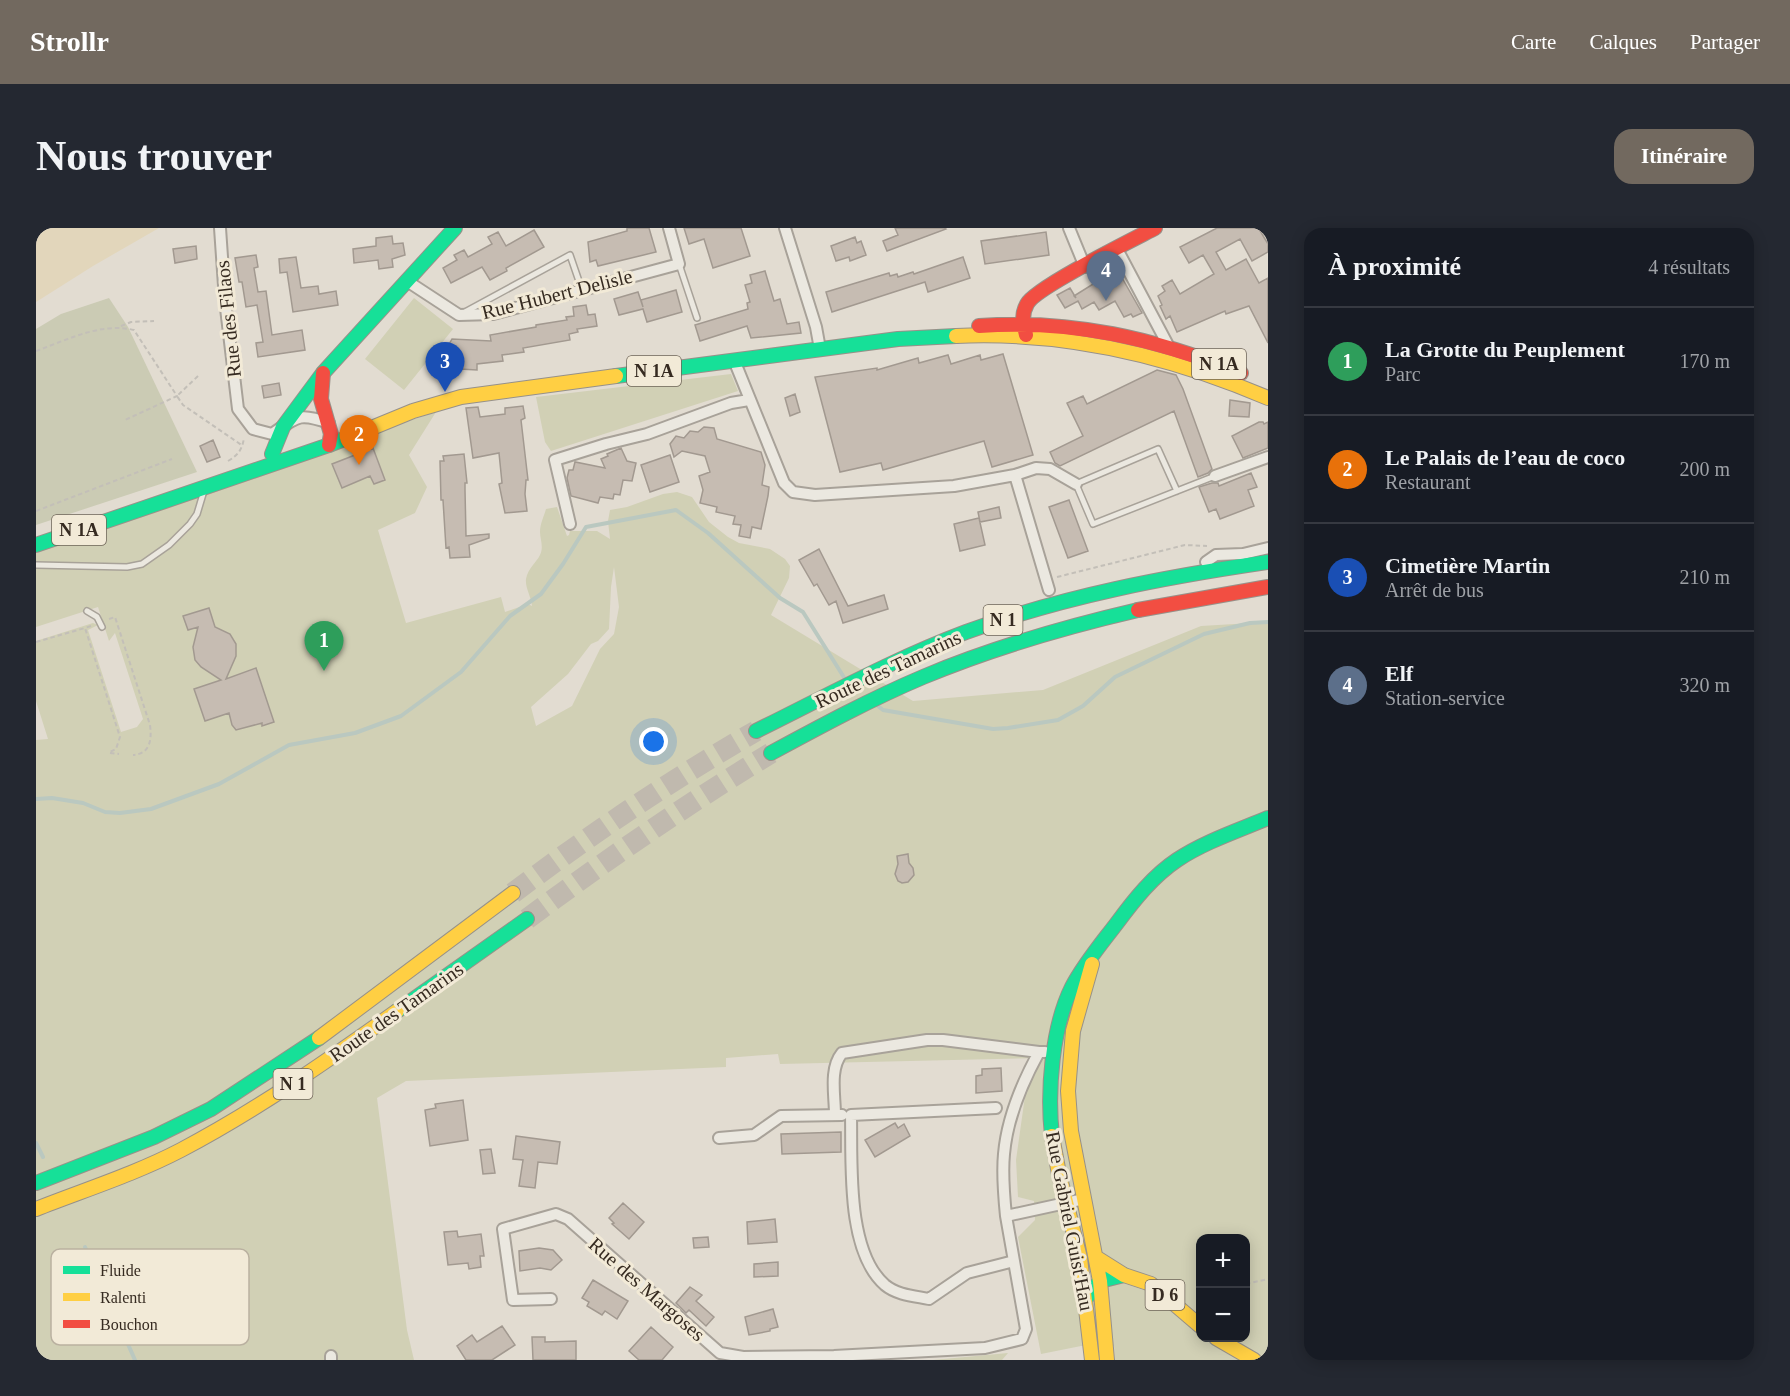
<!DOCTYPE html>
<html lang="fr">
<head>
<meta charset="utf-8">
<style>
	:root { --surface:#171b24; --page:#242831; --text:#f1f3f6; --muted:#9ea1a6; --line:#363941; --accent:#72695f }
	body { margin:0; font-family:"Times New Roman",serif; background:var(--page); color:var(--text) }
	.controls { position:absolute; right:18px; bottom:18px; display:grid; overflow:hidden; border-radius:12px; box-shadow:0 3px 15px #0003 }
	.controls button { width:54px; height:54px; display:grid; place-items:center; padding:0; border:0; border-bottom:2px solid var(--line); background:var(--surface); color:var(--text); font:30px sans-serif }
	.you { position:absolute; left:618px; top:514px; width:21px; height:21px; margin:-15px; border:4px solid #fff; border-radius:50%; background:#1a73e8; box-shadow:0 0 0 9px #1a73e833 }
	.badge { display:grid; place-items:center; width:39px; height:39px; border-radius:50%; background:var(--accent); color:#fff; font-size:20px; font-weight:700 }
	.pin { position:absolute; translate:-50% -50px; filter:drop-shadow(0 2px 3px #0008) }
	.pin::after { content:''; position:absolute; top:32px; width:21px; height:18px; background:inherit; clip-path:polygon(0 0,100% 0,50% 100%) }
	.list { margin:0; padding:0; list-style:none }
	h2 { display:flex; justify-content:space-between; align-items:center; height:78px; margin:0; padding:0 24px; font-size:26px }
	h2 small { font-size:20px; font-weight:400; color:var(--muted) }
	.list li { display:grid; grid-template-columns:39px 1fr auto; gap:18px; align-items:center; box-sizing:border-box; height:108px; padding:0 24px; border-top:2px solid var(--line) }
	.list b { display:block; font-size:22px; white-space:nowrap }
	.list p { margin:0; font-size:20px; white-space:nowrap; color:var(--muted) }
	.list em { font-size:20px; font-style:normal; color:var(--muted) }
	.map { position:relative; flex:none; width:1232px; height:1132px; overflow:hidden; border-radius:18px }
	header { display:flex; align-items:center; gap:36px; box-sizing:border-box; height:84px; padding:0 30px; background:var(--accent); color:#fff }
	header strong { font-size:28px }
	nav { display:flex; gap:33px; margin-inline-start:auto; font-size:21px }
	.intro { display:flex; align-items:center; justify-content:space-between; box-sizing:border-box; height:144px; padding:0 36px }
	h1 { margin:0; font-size:42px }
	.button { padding:15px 27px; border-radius:18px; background:var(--accent); color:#fff; font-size:21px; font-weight:700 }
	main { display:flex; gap:36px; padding:0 36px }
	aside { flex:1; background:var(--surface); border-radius:18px; box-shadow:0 3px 15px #0003 }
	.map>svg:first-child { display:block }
</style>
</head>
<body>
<header>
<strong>Strollr</strong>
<nav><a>Carte</a><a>Calques</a><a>Partager</a></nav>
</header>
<div class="intro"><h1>Nous trouver</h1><a class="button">Itinéraire</a></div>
<main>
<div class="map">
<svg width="1232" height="1132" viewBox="0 0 1232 1132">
	<rect width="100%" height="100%" fill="#e2dcd1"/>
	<path fill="#d1d0b5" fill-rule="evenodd" d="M378,70L417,101L368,162L329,131Z
		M695,146L702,163L515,223L509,214L500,169Z
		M400,184L373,227L391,259L379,285L342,302L370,395L465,369L469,384L492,376L496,378C495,368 489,360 490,351C492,340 500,335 504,327C508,319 504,311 504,304C504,296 508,288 510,281L521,279L531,308L533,307L534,303H561L574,311L572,293L574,282L591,279L627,266L641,264L656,269L673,294L692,309L703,315L734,321L749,331L754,338L753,350L735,387L877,473L1007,462L1165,398L1232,394V1132H1079L1078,1118H1045L1005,1126L982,1009L999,992L998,973L982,969L980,932L990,861L1005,830L744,836L742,826L690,830V839L370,853L341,870L371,1102L378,1132H0V512L12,511L0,473V413L57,395L62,397L52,402L85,504L101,499L107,491L79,405L73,413L62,379L0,399V317ZM578,339L583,379L578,406L564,421L536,478L500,498L495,479L532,446L555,416L562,413L573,401L575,359ZM1164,1010H1210V1110H1164Z
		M972,1125L966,1132H897Z"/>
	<path fill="#e2d6bb" d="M0,0H123L57,38L0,74Z"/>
	<path fill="#cbcbb4" d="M73,70L92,99L161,244L0,297V101L25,86Z"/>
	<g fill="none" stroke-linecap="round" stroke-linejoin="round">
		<path stroke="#bac8c0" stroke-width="4" d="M842,478L847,482L957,501L972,500L1022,492L1047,478L1079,449L1168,406L1214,395L1232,394
			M0,571L16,570L47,575L69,584L84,585L115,581L183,556L253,517L319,505L365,488L425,444L474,388L505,366L527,336L550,299L640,282L672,305L744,370L767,384L809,451
			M0,915L7,929
			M49,1019L99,1132"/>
	</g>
	<path fill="#c6bcb2" stroke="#a29990" stroke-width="1.5" d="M591,0H613L620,24L562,38L560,32L554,34L552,14L591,3Z
		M648,0H705L714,28L677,40L668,11L653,16Z
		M859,0H909L910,1L851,23L847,13L862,7Z
		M1181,0H1225L1223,1L1232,16V24L1216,33L1204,11L1180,24L1190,42L1210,31L1223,55L1232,50V115L1213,78L1190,86L1189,83L1141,104L1134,88L1130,91L1124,78L1126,77L1122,68L1129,63L1126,58L1136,52L1144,66L1178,46L1167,27L1153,35L1144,19Z
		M498,2L508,19L470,40L471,43L454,52L446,39L415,55L407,40L421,32L418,27L428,22L432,29L456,16L452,9L462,4L470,18Z
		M1010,4L1013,27L949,36L945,13Z
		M356,8L357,16L367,15L369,27L356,31L357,39L343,41L342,32L318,35L317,21L340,18V10Z
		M819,9L821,15L825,13L830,27L814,33L813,29L800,33L795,18Z
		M160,18L161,31L139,35L137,21Z
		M220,27L222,39L218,40L222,64L230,63L236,107L266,102L269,122L222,129L220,115L227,114L221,77L210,79L206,54H203L199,30Z
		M260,29L265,60L282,58L283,66L300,63L302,77L257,84L251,44L244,45L243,31Z
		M927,29L934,50L892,64L889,54L796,84L790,64L853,45L854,48L861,46L862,49L877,44L878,46Z
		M1081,41L1106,85L1097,89L1095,86L1088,89L1079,73L1063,82L1058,74L1046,81L1042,73L1029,80L1021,67L1034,60L1040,70L1038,68Z
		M729,43L738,73L744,71L751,96L763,94L765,105L715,110L711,98L664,113L659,97L712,81L711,75L714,74L709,57L716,55L714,47Z
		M640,62L646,84L611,94L607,81L583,87L578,71L602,64L607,79L605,72Z
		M550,77L552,87L559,86L561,98L541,101L542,104L533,106L534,112L487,120L488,124L466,127L467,133L441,136V142L406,140V129L416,111L455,113L454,107L500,99V97L531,92L530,89L538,88L537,79Z
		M967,126L997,227L956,239L948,213L847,242L845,235L804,244L779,149L841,140V142L882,130L883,135L912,127L915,136L944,127L945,132Z
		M1121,142L1140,147L1147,161L1176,241L1172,245L1162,249L1138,183L1024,238L1019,235L1014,224L1047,208L1031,175L1047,168L1051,176Z
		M243,155L245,167L228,170L226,158Z
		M759,166L764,184L754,188L749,170Z
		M1194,172L1214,175L1213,189L1193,188Z
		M487,178L489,190L485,192L492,252H490L489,266L491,283L469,285L463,256L466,255L463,225L437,230L430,180L442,179L444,189L469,186V180Z
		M1223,194H1227L1228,196L1232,194V220L1207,230L1196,208Z
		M668,199L678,200L681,211L725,224L729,237L726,257L733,259L732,268L725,301L716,299L714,310L703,308L705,297L697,296L699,288L680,284L681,279L664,275L667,262L663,248L674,244L669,228L646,223L638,229L634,216L640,208L648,210L654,203L662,204Z
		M177,212L184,229L171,234L164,218Z
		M337,220L349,252L338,256L334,248L306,260L296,236Z
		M585,220L591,233L600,235L596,253L587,252L584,267L578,266L577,271L564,269L562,275L535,268L531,250L533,242H537L539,234L569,240L565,231L572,228L571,226Z
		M428,226L431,255H429V262L430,308L453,306V310L433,317L434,329L414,330L413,319L410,320L407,272H405L404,233H408L407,228Z
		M634,227L643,254L614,264L605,237Z
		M1215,245L1221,259L1212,262L1218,278L1184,291L1180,281L1173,284L1163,259L1176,255H1182L1183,258Z
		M1033,272L1052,323L1032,330L1013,279Z
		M963,279L965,290L944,294L942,284Z
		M943,290L949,317L924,323L918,296Z
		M783,321L812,378L848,367L852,381L807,395L800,373L793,377L781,356L778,358L763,332Z
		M173,380L179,399L194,406L200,416V428L190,451L220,440L238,494L226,498V495L200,502L196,497L193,485L169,493L158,461L185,452L165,439L159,432L157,419L162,399L152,402L147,388Z
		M872,626L873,635L877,640L878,647L872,654L866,655L862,653L859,646L862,636L861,628Z
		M965,840L966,863L940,865V848L946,847V841Z
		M427,872L432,912L394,918L389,882L400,880L399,876Z
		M859,895L862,900L868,896L874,908L839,929L829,912Z
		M805,904V924L746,926L745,906Z
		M480,908L524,914L521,936L502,934L499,960L483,958L487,932L477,931Z
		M455,921L459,945L447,946L444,922Z
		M587,975L608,994L593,1011L576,996L578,995L573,990Z
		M739,991L741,1014L712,1016L711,994Z
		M421,1003L422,1009L445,1006L448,1028H444L445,1039L433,1041L432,1035L412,1037L408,1004Z
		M672,1009L673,1019L658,1020L657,1010Z
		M503,1020L517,1022L526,1032L515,1042L504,1040L484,1043L483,1023Z
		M742,1034V1048L718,1049V1036Z
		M557,1052L592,1073L581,1091L569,1083L566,1087L551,1078L553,1074L546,1070Z
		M654,1059L666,1067L660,1073L678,1089L670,1098L653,1082L650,1085L640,1075Z
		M737,1081L742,1099L734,1101V1103L713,1107L709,1089Z
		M466,1098L479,1117L456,1132H430L421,1118L436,1107L441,1114Z
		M615,1099L637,1119L626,1132H603L593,1123Z
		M496,1109H509V1114L540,1113V1132H497Z"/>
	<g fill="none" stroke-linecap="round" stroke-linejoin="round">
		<path stroke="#c0b9ae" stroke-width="21" stroke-dasharray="21 10" stroke-linecap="butt" d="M477,665C555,606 635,552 720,503
			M491,691C570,632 651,576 735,525"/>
		<defs>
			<path id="lane" d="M643,36L661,90
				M429,84L534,27L546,62
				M1141,263L1122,221L1040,256L1057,296L1179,248
				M0,337L91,339L106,336L133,317L154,296L161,286L167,266
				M51,383L61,389L66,399"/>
			<path id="street" d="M184,0L189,72L202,181L217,201L236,206C261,189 262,184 293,195
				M749,0L780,99L784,121
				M1033,0L1049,39
				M1081,21L1133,119
				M371,53L423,87L457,86L643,36L633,0
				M698,132L748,255L757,264L779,267L918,258L979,247L1000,240L1014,241L1040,256
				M979,247L1013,362
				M1179,248L1232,229
				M534,296L519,232L570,216L611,206L695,175L713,172
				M1170,334L1180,327L1207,326L1232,320
				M960,880L815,887C816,935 810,1023 849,1057C861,1067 878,1068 893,1071L931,1045L978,1033
				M799,887C799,867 793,841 806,825L891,812H907L1003,824
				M683,910L718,907L745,888L806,887
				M970,988C968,968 966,946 968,926C971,891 986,855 1003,824H1009
				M515,1071L477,1072L467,1001L520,986L532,991L684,1125L707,1129L798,1128L949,1120L986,1111L990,1101L970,988L1048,971
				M295,1128V1132"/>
			<path id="fast" d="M580,148L862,111L920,108
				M236,226L247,199L287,145L419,0
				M0,317L293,217L321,206
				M720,503C789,469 858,431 930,404C1028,368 1130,349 1232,334
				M735,525C785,498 835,471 887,449C956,420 1029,399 1102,382
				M361,783L491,691
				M1016,908C1011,863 1016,799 1036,759C1048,736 1065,716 1081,695C1098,672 1117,648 1141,632C1168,614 1201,603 1232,590
				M0,955L118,909L175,881L283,810
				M1051,1069L1064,1053L1088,1047"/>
			<path id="slow" d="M920,108C1029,103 1132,127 1232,170
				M321,206L377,183L425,169L580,148
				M1056,736L1037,803L1032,863L1035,903L1064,1053L1071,1132
				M283,810L477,665
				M1016,908L1023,946L1044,1030L1056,1132
				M0,981C48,962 99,946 145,922C221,882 291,833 361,783
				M1061,1030L1088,1047L1115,1056L1164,1098
				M1180,1110L1218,1132"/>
			<path id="jam" d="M943,98C1036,91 1119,111 1205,145
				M990,107C987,95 985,87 991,76C999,60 1098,11 1119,0
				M287,145L285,171L295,206L293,217
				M1102,382L1232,359"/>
		</defs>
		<use href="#lane" stroke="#a8a299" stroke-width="8"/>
		<use href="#street" stroke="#a8a299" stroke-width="14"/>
		<use href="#fast" stroke="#979189" stroke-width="16"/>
		<use href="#slow" stroke="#979189" stroke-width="16"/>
		<use href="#jam" stroke="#979189" stroke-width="16"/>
		<path stroke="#c3bfb8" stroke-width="2" stroke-dasharray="4.5 3" stroke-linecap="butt" d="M85,98L95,94L118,93
			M0,123C31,112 65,94 98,102L141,168L89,192
			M162,148L141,168L147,177L207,218
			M192,233C202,227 206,222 208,210
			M0,283L136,231
			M1021,349L1149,317L1171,318
			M73,391L79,389L114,497C116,512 114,526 97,527
			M55,398L49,400L84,509L80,521L72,525
			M0,414L49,400
			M74,525L83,526
			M1210,1056L1232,1051"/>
		<use href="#lane" stroke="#ebe8e0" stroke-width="5"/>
		<use href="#street" stroke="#ebe8e0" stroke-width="10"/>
		<use href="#fast" stroke="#16e098" stroke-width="14"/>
		<use href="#slow" stroke="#ffcf43" stroke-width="14"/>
		<use href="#jam" stroke="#f24e42" stroke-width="14"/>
	</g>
	<g text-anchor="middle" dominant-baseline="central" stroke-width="6" stroke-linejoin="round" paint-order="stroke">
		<g fill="#f2ead7" stroke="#6e6458" stroke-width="1.5">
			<rect x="1156" y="121" width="54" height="30" rx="4.5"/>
			<rect x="591" y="128" width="54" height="30" rx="4.5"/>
			<rect x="16" y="287" width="54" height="30" rx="4.5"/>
			<rect x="947.5" y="377" width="39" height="30" rx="4.5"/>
			<rect x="237.5" y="841" width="39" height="30" rx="4.5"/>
			<rect x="1109.5" y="1052" width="39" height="30" rx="4.5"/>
		</g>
		<g font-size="18" font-weight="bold" fill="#362b21">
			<text x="1183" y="136">N 1A</text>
			<text x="618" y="143">N 1A</text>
			<text x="43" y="302">N 1A</text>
			<text x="967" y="392">N 1</text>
			<text x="257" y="856">N 1</text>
			<text x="1129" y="1067">D 6</text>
		</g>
		<g font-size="20" fill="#362b21" stroke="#f2ead7">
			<text transform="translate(521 66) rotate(-14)">Rue Hubert Delisle</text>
			<text transform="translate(192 91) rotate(-96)">Rue des Filaos</text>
			<text transform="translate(852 441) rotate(-25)">Route des Tamarins</text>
			<text transform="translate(360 784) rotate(-35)">Route des Tamarins</text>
			<text transform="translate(1034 993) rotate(79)">Rue Gabriel Guist'Hau</text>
			<text transform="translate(611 1061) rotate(41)">Rue des Margoses</text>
		</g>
	</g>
	<rect x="15" y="1021" width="198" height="96" rx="9" fill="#f2ead7" stroke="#bab1a0" stroke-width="1.5"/>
	<rect x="27" y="1038" width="27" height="8" fill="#16e098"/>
	<rect x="27" y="1065" width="27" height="8" fill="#ffcf43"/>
	<rect x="27" y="1092" width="27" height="8" fill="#f24e42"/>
	<g font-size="16" fill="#362b21">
		<text x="64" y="1048">Fluide</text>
		<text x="64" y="1075">Ralenti</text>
		<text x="64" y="1102">Bouchon</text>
	</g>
</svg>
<div class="controls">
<button>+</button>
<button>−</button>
</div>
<div class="you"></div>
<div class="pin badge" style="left:288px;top:443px;background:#2e9e5b">1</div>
<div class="pin badge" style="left:323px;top:237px;background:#e8710a">2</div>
<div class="pin badge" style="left:409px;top:164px;background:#1a4fb4">3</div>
<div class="pin badge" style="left:1070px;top:73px;background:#5c6f8a">4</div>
</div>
<aside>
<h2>À proximité<small>4 résultats</small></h2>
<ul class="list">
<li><span class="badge" style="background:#2e9e5b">1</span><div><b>La Grotte du Peuplement</b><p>Parc</p></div><em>170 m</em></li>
<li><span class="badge" style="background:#e8710a">2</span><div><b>Le Palais de l’eau de coco</b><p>Restaurant</p></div><em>200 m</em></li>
<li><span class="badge" style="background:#1a4fb4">3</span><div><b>Cimetière Martin</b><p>Arrêt de bus</p></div><em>210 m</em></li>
<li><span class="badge" style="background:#5c6f8a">4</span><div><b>Elf</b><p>Station-service</p></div><em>320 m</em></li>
</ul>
</aside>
</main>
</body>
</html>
